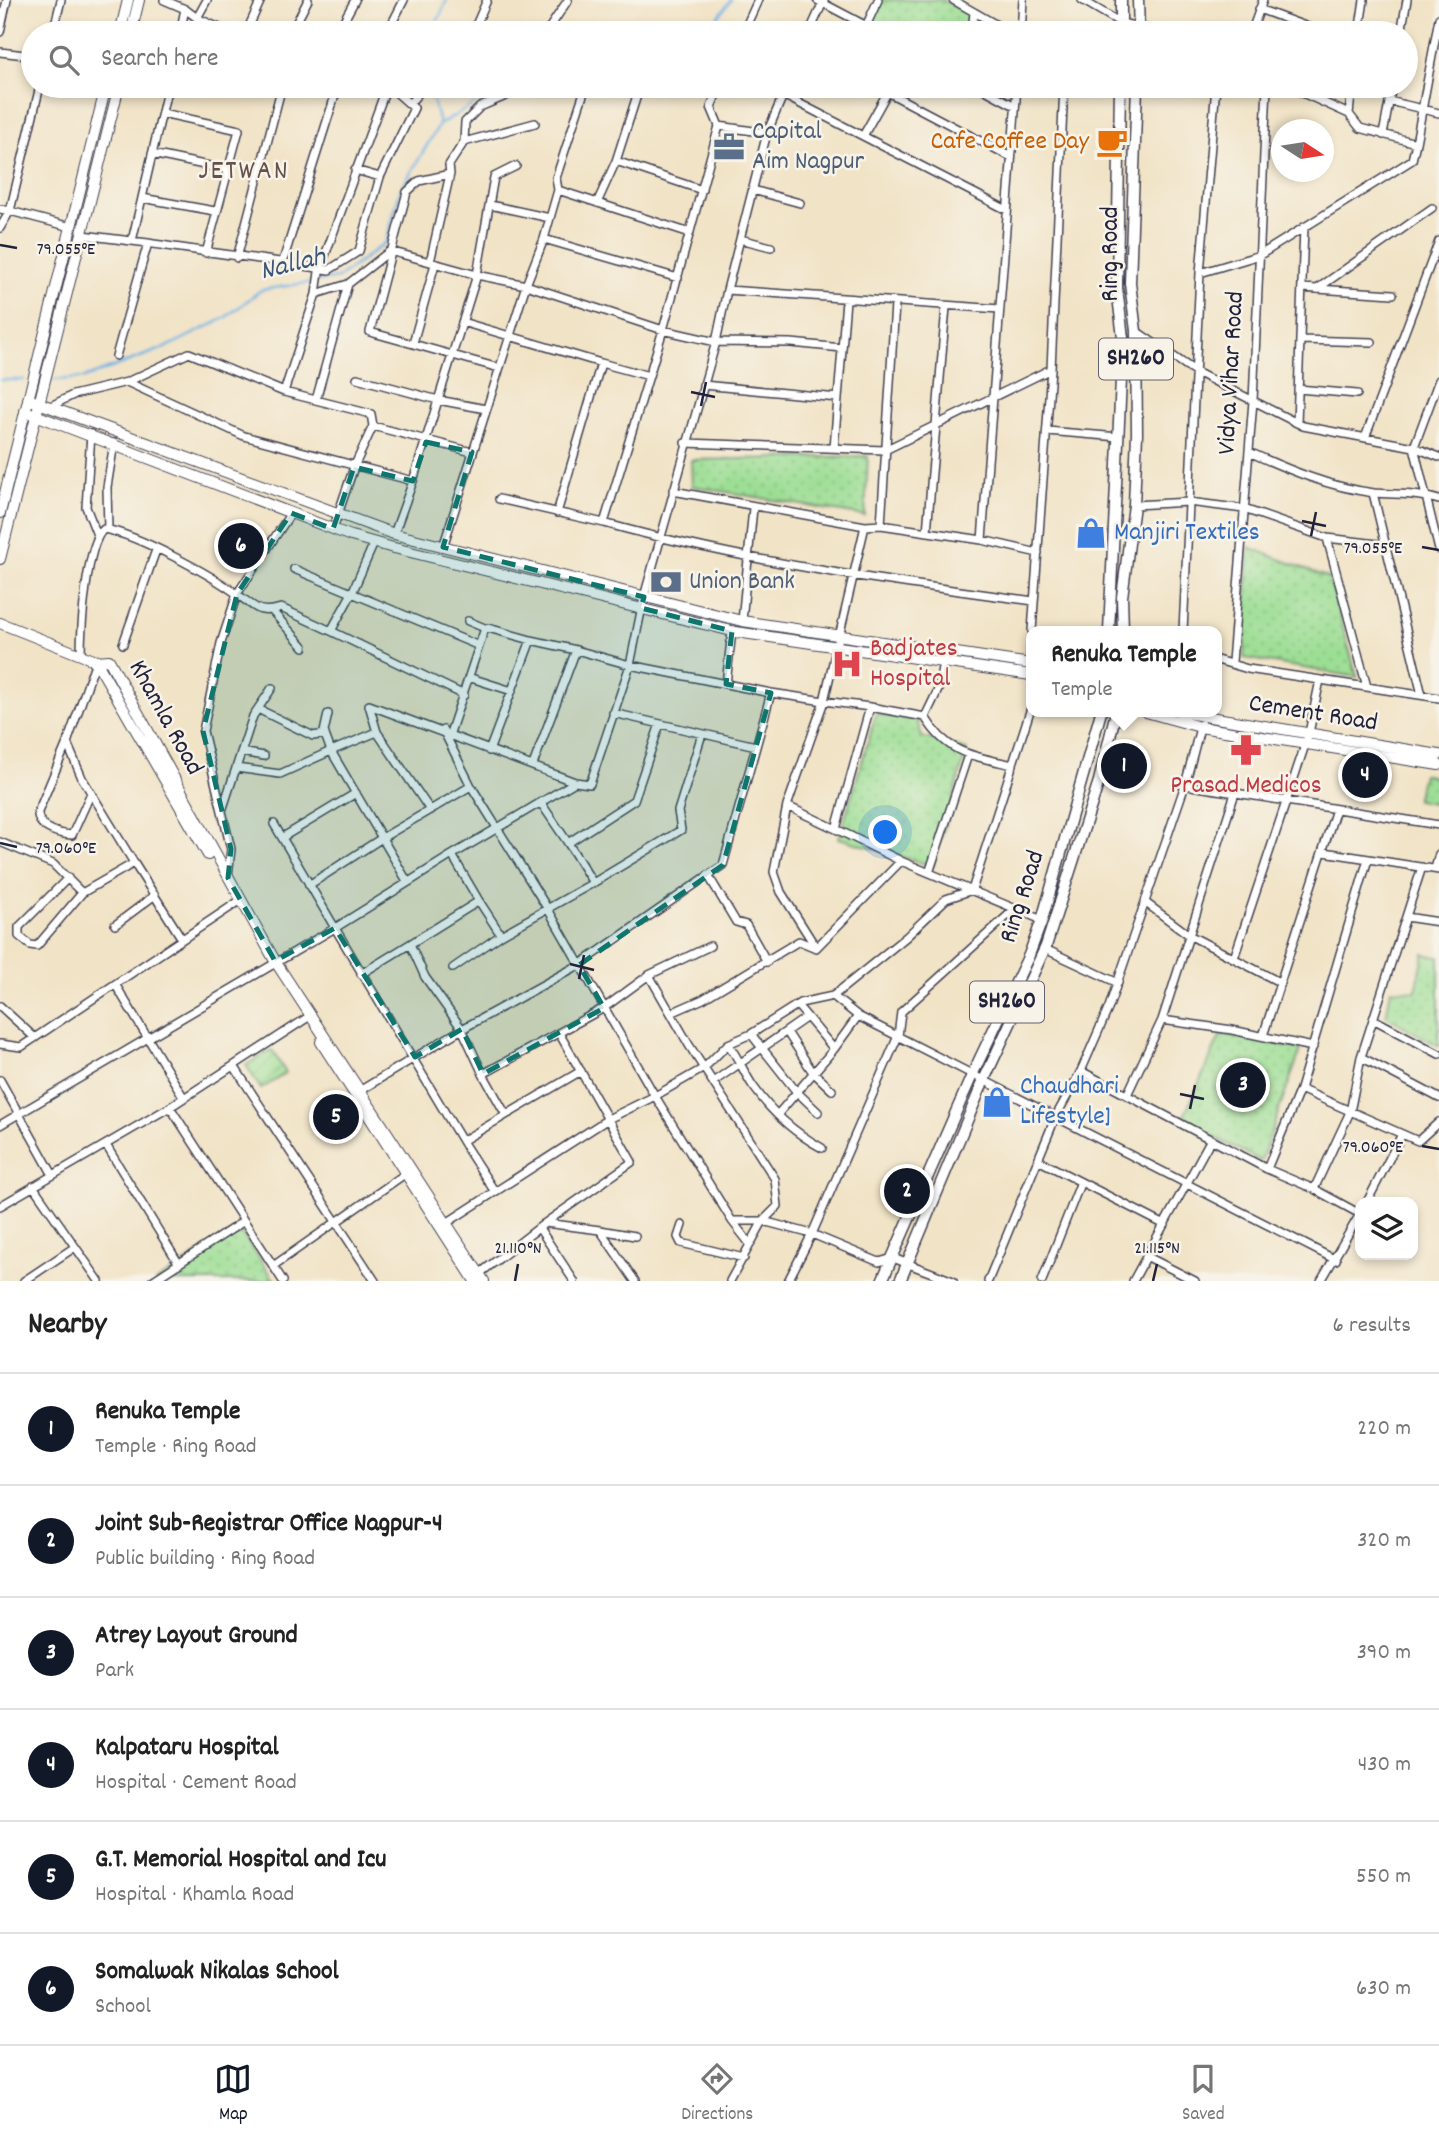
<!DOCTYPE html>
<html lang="en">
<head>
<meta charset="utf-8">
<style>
	:root { --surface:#fff; --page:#f6f6f6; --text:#222; --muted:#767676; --line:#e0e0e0; --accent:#111827 }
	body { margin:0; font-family:Dekko,sans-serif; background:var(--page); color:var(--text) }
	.controls { position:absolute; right:21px; bottom:21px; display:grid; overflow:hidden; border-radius:14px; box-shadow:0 4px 10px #0003 }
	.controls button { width:63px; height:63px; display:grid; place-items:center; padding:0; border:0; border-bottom:2px solid var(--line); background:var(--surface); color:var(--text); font:35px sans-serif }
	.compass { position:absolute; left:1271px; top:119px; width:63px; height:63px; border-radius:50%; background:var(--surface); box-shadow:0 4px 10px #0003; rotate:102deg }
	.you { position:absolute; left:886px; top:833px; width:24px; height:24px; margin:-18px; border:5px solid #fff; border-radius:50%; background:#1a73e8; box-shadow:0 0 0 10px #1a73e833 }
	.badge { display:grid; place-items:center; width:46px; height:46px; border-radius:50%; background:var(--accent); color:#fff; font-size:23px; font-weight:700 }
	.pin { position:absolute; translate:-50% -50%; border:4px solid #fff; box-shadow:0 2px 7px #0006 }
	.popup { position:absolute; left:1026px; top:626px; width:196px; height:91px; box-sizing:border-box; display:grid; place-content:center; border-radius:14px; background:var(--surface); filter:drop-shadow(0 2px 5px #0005); font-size:23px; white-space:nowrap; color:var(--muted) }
	.popup b { font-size:26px; color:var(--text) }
	.popup::after { content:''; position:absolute; left:50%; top:100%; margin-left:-14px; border:14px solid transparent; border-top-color:var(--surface) }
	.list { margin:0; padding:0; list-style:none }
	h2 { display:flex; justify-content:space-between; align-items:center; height:91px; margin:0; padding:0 28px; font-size:30px }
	h2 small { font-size:23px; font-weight:400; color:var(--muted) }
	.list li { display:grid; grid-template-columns:46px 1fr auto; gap:21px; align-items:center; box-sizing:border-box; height:112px; padding:0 28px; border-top:2px solid var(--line) }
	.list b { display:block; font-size:26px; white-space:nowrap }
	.list p { margin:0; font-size:23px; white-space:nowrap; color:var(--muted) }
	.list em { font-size:23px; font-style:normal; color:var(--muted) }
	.icon { flex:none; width:38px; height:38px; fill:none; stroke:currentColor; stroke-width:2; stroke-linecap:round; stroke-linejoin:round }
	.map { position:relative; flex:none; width:1439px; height:1281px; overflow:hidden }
	.search { position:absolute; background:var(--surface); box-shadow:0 4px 10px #0003; left:21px; right:21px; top:21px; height:77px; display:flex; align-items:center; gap:18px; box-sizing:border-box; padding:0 24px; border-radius:38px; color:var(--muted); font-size:26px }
	.sheet { height:763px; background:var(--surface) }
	nav { display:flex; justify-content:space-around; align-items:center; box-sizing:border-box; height:98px; border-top:2px solid var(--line); background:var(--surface); font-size:19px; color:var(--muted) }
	nav a { display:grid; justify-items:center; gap:4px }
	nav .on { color:var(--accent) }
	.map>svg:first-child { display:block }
</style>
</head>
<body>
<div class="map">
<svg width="1439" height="1281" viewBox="0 0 1439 1281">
	<defs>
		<pattern id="park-dots" width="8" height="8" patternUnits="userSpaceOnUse" patternTransform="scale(1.75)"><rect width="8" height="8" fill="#9cde94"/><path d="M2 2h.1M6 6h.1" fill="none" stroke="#86be80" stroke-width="1.8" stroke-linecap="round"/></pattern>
		<pattern id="garden-furrows" width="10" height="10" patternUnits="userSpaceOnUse" patternTransform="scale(1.75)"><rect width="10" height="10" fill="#9cde94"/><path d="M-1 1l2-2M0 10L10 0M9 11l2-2" fill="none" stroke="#86be80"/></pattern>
	</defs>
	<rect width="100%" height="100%" fill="#f7f3e8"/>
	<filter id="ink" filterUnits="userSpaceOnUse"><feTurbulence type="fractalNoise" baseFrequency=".0143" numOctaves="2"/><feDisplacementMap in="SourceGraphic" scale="14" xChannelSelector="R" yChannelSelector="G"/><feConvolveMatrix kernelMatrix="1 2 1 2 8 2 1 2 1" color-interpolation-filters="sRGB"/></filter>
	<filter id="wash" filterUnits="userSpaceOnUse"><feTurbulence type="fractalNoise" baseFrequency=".00686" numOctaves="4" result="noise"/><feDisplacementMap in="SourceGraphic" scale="28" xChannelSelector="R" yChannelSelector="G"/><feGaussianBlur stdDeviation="1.57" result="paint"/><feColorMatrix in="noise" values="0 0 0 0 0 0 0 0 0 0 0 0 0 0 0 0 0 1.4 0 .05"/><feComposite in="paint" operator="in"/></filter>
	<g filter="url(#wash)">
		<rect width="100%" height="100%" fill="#f1e3c6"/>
		<path fill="url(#park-dots)" stroke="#5f8068" stroke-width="2" d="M881,0H942L968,13L967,33H885L870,25Z
			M868,456L865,516L692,486L691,460Z
			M1249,547L1329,578L1357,677L1244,658Z
			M876,714L917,720L922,737L967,750L933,866L839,838Z
			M1423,774L1439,779V804L1416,800Z
			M1424,954L1439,957V1046L1386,1016L1391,989L1416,991Z
			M1221,1034L1301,1049L1261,1161L1182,1121Z
			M238,1228L275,1281H157Z"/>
		<path fill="url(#garden-furrows)" stroke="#5f8068" stroke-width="2" d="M272,1050L286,1073L261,1089L246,1065Z"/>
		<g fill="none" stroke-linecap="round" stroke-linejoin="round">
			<path stroke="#71b4e6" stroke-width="2.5" d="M432,33L447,0
				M706,33L731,0
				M429,86L439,123
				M0,380H24
				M54,380L84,378L167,347L225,318L261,290L338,278L386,242L400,191L439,125L505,86"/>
		</g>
	</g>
	<g filter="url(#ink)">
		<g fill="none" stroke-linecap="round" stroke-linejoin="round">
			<defs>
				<path id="street" d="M164,0L185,9L180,33
					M817,0L880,33
					M953,0L1011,33
					M1082,0L1121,23L1165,33
					M185,9L197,18L207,0
					M1259,9L1324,33
					M197,18L231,33
					M866,26L878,0
					M0,32L7,0
					M473,32L487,0
					M53,33L61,0
					M246,33L260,2
					M291,33L308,0
					M337,33L355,0
					M387,33L404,0
					M546,33L568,0
					M743,33L758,0
					M809,33L824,0
					M972,33L974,12
					M1021,33L1023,0
					M1251,33L1263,0
					M1359,33L1364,0
					M1401,33L1407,0
					M0,52L33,56
					M720,86L711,107L719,126L663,330L604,523C745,562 889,582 1034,601
					M787,86L767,133L727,290L1000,309
					M876,86L1011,157
					M978,86L1015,106
					M783,95L1007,210
					M1389,101L1439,113
					M409,104L425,86
					M162,113L239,130L206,253
					M1349,114L1352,86
					M719,126L767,133
					M1383,135L1392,86
					M863,136L891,86
					M464,142L535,123
					M1416,143L1439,18
					M152,154L228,170
					M616,161L640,86
					M355,170L380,177
					M450,174L419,181L407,192L370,332L499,368
					M558,190L556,178L586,86
					M753,190L800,203
					M142,198L215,211
					M597,203L616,161L702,190
					M490,205L550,218
					M0,209L10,211L40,86
					M0,228L10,211L71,227
					M83,235L148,243L116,356
					M544,239L558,190L690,233
					M740,239L771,247
					M132,241L168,86
					M148,243C209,253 269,259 329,270L359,251L380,177L414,108L389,86
					M237,258L282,86
					M283,261L338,86
					M430,262L450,174L449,165L464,142L465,122L480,107L529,86
					M1200,273L1260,255L1412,160L1416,143L1360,128L1349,114L1287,86
					M1302,288L1393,294
					M1317,289L1432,208
					M316,294L319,272L387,86
					M462,322L601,363
					M1136,331L1196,372L1303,426L1414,447L1439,457
					M1300,340L1372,342
					M413,343L435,264
					M357,378L438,400L486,409
					M1439,380L1414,447L1439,550
					M127,382L189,353L284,392L371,414L373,426
					M703,385L838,398
					M1298,389L1357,394
					M284,392L316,294L348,284
					M316,400L348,284L390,251L477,275L494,177L516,166
					M51,406L73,395L127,382L244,436L413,481L394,534
					M1297,423L1304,227
					M1047,431L1119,437
					M91,434L86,507L97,535
					M1365,438L1439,241
					M685,443L885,450L1051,369
					M834,448L846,300
					M1249,452C1289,470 1329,487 1374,493C1396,495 1418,493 1439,500
					M413,481L477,275L526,285L544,239L678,278
					M673,491L865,526
					M1373,493L1422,695
					M499,499L604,523
					M1134,505L1189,502L1244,509L1327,538L1386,545
					M557,513L601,363L649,376
					M881,525L982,540L1038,553
					M333,529L354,467L373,426L472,452
					M108,530L107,487L114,443
					M927,532L946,307
					M1327,538L1367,687
					M982,540L1017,86
					M374,543L352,593L331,631L464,695
					M443,547L526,285L663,330L716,342L791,343L842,348
					M294,569L479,646
					M272,611L304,647
					M468,621L487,629
					M742,621L753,508
					M1032,631L1051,369L1064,86
					M1183,631L1200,273L1216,86
					M123,644L156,550
					M81,655C81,631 86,543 104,529C138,535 208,573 237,594L291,513
					M1217,660L1248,669L1439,698
					M1232,662L1253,401L1267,86
					M1030,663L1031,641
					M471,678L512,691
					M726,684L732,631
					M771,693L824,701L865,526L881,525L895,304
					M824,701L870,707L836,829L787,806Z
					M870,707L925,717L938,690L945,651
					M258,709L313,736L325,734
					M613,713L756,746
					M925,717C947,754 973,756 1013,765
					M443,730L471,786L549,911L655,1096L704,1068L728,1044L751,1034L800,1003L833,996L906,937L946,899L972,890L1031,708
					M450,733L484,631L488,628L531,640
					M67,743L38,812C37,828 58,834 72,835L91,793
					M489,751L531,640L576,650
					M241,752L264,756
					M236,768L280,774L331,751L324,732L328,714
					M1185,785L1439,825
					M541,803L568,843
					M787,806L774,872L781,892L815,946
					M223,808L253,716L272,688
					M430,810L377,732L369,705L575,782L590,784L630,665L644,597L716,342L727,290
					M274,824L335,928L452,855L479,901L410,944L425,977L462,1029L483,1074L604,1008L649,975L689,1045L775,1179L778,1206L763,1221H732L655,1096L608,1119L445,1224
					M836,829L901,861
					M283,837L356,793
					M0,842L53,864L82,893L134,863L82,778L67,743L96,661
					M1324,852L1439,870
					M452,855L575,782
					M134,863L182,939
					M1435,869L1439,854
					M930,870L968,755
					M708,875L736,922L746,925L767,962
					M228,876L231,849L203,731L221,643L237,594C255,607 259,615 281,608L331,631
					M68,878L19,927V936L30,945L37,946L82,893
					M407,881L382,838L471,786
					M593,883L681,830L678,811L702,734
					M309,885L382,838L331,751L377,732
					M479,901L501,935L593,883L568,843L634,800L660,724
					M1146,903L1189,935L1281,983
					M1406,917L1439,922
					M115,925L155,895
					M1045,949L1118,983
					M1234,958L1309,733L1320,680
					M453,968L501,935
					M361,974L410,944
					M649,975L710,946
					M115,984L184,1098
					M833,996L858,1016L1336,1260
					M797,1005L834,1049
					M0,1006L35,1038
					M671,1013L703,999L799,941L816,948L901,861L1042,920
					M1373,1019L1439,1054
					M1162,1020L1232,1030L1313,1047
					M787,1032L812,1071L832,1090
					M751,1034L796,1091L818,1112
					M1263,1036L1336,809
					M0,1044L21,1047L241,900
					M728,1044C738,1057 744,1073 753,1086C771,1112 795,1133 822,1148
					M1361,1057L1439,1098
					M234,1066L375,1281
					M1081,1071L1267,1169L1314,1189L1360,1214
					M483,1074L506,1115
					M0,1080L53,1175
					M713,1082L807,1017
					M1300,1089L1418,1141L1439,1122
					M361,1090L462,1029L579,965L723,865L771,693L630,665L576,650L533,765
					M1127,1095L1162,1020L1235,793
					M170,1107L283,1281
					M778,1114L834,1049L858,1016
					M0,1125L335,928L462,1141
					M106,1145L179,1264
					M1038,1160L1165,1225
					M1267,1169L1300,1089L1368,859
					M33,1186L99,1281
					M1314,1189L1350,1112L1361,1057L1422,867
					M495,1192L462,1141L581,1071
					M1367,1202L1401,1136
					M0,1206L170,1107L310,1016
					M732,1221L750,1244
					M545,1223L632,1162L559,1033
					M682,1225L678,1237L681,1243L744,1258
					M539,1228L574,1281
					M600,1230L635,1236
					M1148,1257L1195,1281
					M273,1266L405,1174
					M479,1274L545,1223L600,1230L635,1281
					M24,1281L75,1247
					M152,1281L244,1221
					M730,1281L763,1221L812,1234L788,1281
					M953,1281L893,1258L879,1262L812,1234L898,1036L901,1012L1016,908
					M988,1281L1056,1116L1081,1071L1109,1007L1185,785L1201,724
					M1042,1281L1080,1184
					M1133,1281L1211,1139
					M1321,1281L1360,1214"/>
				<path id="secondary" d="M120,33L128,0
					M131,33L139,0
					M28,399L394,534L742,621L1031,664
					M25,411L351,536L390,547L736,632L1031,675
					M0,513L106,86
					M0,559L119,86
					M0,623L96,661L109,660L275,961L484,1281
					M96,661L208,855
					M1146,712L1200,727L1439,765
					M1180,712L1439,755
					M321,1042L475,1281"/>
				<path id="primary" d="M1121,0V33
					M1138,0L1139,33
					M1109,631L1123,338L1117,288L1120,86
					M1123,631L1122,597L1134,505L1137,434L1136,331L1130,283L1137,86
					M882,1281L973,1073L1029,955L1042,920L1101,712
					M900,1281L984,1080L1046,946L1099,781L1116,712"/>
			</defs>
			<use href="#street" stroke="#413f50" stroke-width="10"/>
			<use href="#secondary" stroke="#413f50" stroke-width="12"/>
			<use href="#primary" stroke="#413f50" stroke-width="13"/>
			<use href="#street" stroke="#fff" stroke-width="7"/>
			<use href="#secondary" stroke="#fff" stroke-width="10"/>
			<use href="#primary" stroke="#fff" stroke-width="10"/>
		</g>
	</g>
	<path fill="#0f766e" fill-opacity="0.2" stroke="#0f766e" stroke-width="5" stroke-dasharray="14 9" stroke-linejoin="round" d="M426,442L472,452L443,547L644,597L641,608L732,631L726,684L771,693L723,865L579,965L604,1008L483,1074L462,1029L415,1057L335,928L275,961L228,878L231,849L203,731L237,594L291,513L333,529L354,467L413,481Z"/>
	<path fill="none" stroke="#22223b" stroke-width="2.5" d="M0,245L17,248M691,392L715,397M701,406L706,382M1302,521L1326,526M1311,536L1316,512M1422,547L1439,550M0,843L17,847M570,964L594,970M579,979L584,955M1180,1094L1204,1099M1190,1109L1195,1085M1422,1146L1439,1149M515,1281L518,1264M1153,1281L1157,1264"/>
	<defs>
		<symbol id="cafe-bare" viewBox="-9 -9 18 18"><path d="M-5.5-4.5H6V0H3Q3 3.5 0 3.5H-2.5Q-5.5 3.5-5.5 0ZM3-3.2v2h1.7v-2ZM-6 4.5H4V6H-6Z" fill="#e8710a" stroke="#f7f3e8" stroke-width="2.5" paint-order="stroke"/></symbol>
		<symbol id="office-bare" viewBox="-9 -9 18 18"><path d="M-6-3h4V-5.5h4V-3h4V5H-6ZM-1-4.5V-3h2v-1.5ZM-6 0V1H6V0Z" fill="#5c6f8a" stroke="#f7f3e8" stroke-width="2.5" paint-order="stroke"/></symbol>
		<symbol id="shop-bare" viewBox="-9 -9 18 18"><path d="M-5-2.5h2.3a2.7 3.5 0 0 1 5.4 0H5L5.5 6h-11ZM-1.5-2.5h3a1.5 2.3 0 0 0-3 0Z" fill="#3f7fe0" stroke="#f7f3e8" stroke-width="2.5" paint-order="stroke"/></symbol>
		<symbol id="bank-bare" viewBox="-9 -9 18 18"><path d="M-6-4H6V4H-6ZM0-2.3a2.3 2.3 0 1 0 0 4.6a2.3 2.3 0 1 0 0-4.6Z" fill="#5c6f8a" stroke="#f7f3e8" stroke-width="2.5" paint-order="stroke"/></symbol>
		<symbol id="hospital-bare" viewBox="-9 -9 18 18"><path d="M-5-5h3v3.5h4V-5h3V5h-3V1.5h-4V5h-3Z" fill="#e0444e" stroke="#f7f3e8" stroke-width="2.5" paint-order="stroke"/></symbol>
		<symbol id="pharmacy-bare" viewBox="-9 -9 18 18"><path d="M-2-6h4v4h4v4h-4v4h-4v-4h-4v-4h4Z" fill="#e0444e" stroke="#f7f3e8" stroke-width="2.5" paint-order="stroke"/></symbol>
	</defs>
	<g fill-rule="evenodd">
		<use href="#cafe-bare" x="1090" y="120" width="44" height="44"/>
		<use href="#office-bare" x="707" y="125" width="44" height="44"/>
		<use href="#shop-bare" x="1069" y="511" width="44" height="44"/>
		<use href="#bank-bare" x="644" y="560" width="44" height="44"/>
		<use href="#hospital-bare" x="825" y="642" width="44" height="44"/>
		<use href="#pharmacy-bare" x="1224" y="728" width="44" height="44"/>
		<use href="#shop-bare" x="975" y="1080" width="44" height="44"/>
	</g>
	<g text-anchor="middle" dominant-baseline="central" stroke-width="5" stroke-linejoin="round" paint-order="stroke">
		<g fill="#f7f3e8" stroke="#62616f" stroke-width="2">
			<rect x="1099" y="338.5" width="74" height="41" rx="5"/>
			<rect x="970" y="981.5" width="74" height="41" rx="5"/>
		</g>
		<g font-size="24" font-weight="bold" fill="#22223b">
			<text x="1136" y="359">SH260</text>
			<text x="1007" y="1002">SH260</text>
		</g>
		<g font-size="26" fill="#4e5e75" stroke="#f7f3e8" text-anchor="start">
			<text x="752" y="132">Capital<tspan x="752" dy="30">Aim Nagpur</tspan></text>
			<text x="689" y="582">Union Bank</text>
		</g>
		<g font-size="26" fill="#c56008" stroke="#f7f3e8" text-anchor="end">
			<text x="1089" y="142">Cafe Coffee Day</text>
		</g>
		<g font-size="26" fill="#22223b" stroke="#f7f3e8">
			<text transform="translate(1111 254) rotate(-90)">Ring Road</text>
			<text transform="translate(1232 373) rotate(-87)">Vidya Vihar Road</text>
			<text transform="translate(1313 714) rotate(9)">Cement Road</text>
			<text transform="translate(165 718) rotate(61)">Khamla Road</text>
			<text transform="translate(1023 897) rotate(-72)">Ring Road</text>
		</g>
		<g font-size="26" fill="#366cbe" stroke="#f7f3e8" text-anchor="start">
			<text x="1114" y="533">Manjiri Textiles</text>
			<text x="1020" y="1087">Chaudhari<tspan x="1020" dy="30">Lifestyle]</tspan></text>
		</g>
		<g font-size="26" fill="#be3a42" stroke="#f7f3e8" text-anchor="start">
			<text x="870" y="649">Badjates<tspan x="870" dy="30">Hospital</tspan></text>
			<text x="1246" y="786" text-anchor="middle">Prasad Medicos</text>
		</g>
		<g font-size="28" letter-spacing="2" fill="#66524c" stroke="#f7f3e8">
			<text x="244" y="173">JETWAN</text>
		</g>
		<g font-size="28" font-style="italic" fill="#3e5577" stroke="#f7f3e8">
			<text transform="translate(293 266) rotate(-14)">Nallah</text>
		</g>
	</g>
	<g font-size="18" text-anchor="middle" fill="#22223b" stroke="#f7f3e8" stroke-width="5" stroke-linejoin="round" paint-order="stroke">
		<text x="66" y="254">79.055°E</text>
		<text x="1373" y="553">79.055°E</text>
		<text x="66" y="853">79.060°E</text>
		<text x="1373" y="1152">79.060°E</text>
		<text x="518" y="1253">21.110°N</text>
		<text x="1157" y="1253">21.115°N</text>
	</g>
</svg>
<div class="controls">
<button><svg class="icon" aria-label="layers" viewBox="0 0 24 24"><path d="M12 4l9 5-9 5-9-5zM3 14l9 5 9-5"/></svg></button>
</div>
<svg class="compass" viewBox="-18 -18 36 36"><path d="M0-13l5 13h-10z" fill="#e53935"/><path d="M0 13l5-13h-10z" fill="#767676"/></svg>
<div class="you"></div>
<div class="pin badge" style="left:1124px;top:766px">1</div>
<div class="popup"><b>Renuka Temple</b>Temple</div>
<div class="pin badge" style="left:907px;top:1191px">2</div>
<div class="pin badge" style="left:1243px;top:1085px">3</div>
<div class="pin badge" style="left:1365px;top:775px">4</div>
<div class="pin badge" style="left:336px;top:1117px">5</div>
<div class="pin badge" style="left:241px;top:546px">6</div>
<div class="search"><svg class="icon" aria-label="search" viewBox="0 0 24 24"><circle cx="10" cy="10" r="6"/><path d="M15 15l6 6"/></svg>Search here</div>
</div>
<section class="sheet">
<h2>Nearby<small>6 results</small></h2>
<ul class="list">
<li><span class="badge">1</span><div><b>Renuka Temple</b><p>Temple · Ring Road</p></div><em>220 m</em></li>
<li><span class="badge">2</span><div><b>Joint Sub-Registrar Office Nagpur-4</b><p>Public building · Ring Road</p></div><em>320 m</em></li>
<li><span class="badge">3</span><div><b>Atrey Layout Ground</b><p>Park</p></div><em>390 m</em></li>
<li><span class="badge">4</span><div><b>Kalpataru Hospital</b><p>Hospital · Cement Road</p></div><em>430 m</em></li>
<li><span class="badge">5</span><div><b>G.T. Memorial Hospital and Icu</b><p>Hospital · Khamla Road</p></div><em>550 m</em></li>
<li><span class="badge">6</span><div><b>Somalwak Nikalas School</b><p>School</p></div><em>630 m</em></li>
</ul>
</section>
<nav>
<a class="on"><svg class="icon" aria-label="map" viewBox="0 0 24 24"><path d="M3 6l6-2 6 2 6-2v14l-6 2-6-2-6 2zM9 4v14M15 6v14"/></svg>Map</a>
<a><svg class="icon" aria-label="directions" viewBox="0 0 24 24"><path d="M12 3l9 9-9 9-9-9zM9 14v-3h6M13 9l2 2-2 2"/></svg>Directions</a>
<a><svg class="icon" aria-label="saved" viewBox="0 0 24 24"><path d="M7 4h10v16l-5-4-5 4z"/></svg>Saved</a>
</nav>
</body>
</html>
